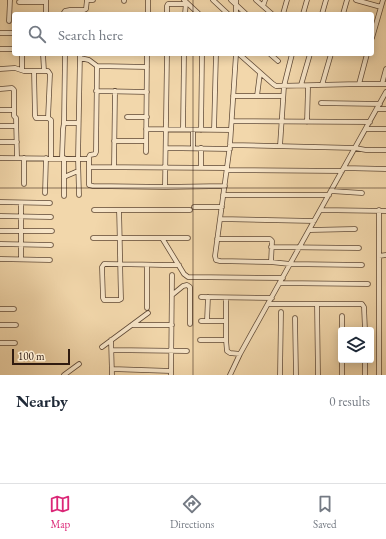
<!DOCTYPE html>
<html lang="en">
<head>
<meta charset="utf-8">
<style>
	:root { --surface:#fff; --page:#f2f2f3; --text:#1f2937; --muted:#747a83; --line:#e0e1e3; --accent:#db2777 }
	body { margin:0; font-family:"EB Garamond",serif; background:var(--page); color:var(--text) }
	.controls { position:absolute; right:12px; bottom:12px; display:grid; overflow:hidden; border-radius:4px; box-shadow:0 2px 10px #0003 }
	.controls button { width:36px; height:36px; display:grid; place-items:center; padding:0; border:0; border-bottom:1px solid var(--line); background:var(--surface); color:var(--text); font:20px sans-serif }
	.scale { position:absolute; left:12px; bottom:10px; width:58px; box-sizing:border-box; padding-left:4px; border:2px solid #301b10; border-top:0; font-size:11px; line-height:14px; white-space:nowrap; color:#301b10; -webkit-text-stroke:3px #f7e5c8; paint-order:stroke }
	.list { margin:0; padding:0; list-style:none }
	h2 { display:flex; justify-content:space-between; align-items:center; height:52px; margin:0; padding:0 16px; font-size:17px }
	h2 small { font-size:13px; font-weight:400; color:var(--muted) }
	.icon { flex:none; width:22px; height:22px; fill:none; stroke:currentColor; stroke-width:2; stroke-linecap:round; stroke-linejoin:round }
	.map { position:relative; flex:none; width:386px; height:375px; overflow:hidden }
	.search { position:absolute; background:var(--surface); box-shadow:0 2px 10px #0003; left:12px; right:12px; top:12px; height:44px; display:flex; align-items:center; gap:10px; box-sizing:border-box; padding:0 14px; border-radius:4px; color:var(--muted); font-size:15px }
	.sheet { height:108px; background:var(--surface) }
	nav { display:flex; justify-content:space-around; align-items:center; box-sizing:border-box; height:56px; border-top:1px solid var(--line); background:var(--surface); font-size:11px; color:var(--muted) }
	nav a { display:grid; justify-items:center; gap:2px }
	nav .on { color:var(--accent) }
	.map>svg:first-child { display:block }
</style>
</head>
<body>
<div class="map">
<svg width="386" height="375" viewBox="0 0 386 375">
	<rect width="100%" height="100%" fill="#f2d7ab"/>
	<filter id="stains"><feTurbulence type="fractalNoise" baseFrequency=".005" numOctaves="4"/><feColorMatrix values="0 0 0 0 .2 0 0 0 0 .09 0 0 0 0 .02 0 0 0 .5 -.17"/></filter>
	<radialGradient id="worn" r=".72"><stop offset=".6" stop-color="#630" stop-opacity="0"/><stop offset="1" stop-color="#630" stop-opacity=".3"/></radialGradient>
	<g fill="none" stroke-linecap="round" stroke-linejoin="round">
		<defs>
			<path id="street" d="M46,0V14
				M184,0L199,14
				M213,0L228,14
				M231,0L246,14
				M236,0V14
				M256,0L272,14
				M356,0L381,7
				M124,1V0
				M19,2H46
				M263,6L265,0
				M81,10H84L86,9L87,0H93
				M63,14L65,11L70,10H81V14
				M148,14V0
				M167,14V6L168,4H186
				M185,14L186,2
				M283,14L287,0
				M303,14L307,0
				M322,14L326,0
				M343,14L347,0
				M9,21L10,0
				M0,33H14
				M372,38L383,0
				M0,49H14
				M43,54L44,71H48L50,74L48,118
				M236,54L230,145L215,256L216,260L220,261L271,262L290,264L362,265
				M239,54L273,84L276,86L359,84H386
				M270,54L278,61
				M80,58L89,60L97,66L96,152L95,154L90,155L89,157V185L93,186L165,187L225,186
				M97,66L147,67
				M0,69L15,68L24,71H44
				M22,70V54
				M34,71L35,116L36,118H48L51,120V158
				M359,84L367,54
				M382,84L386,69
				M301,85L310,54
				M322,85L331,54
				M0,89L12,88L14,90V110
				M96,91L147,92
				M233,96H283
				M257,96L260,73
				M321,103L380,104
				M377,109H386
				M0,110H14V116L16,118L17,158
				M127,117H147
				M232,121L370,122
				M307,122L308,88
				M64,123H78
				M0,126H16
				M146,129L231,130
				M183,129L184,54
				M366,129H386
				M201,130L202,54
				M214,130L216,54
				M114,141H146
				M0,142H17
				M230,145L355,148L366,150H386
				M280,146L284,86L292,54
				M166,148L230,149
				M193,148V130
				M146,152L147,54
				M0,158L89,159
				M62,158L63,129L64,123L65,54
				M64,158V196
				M89,167L227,168
				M114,167L115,91
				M201,168V148
				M344,168L386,169
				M227,170L342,171
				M64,177L78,171
				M24,184V158
				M165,187L167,54
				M331,191L362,193
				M45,193L46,158
				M79,195L78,158L80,54
				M223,195H329
				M0,202L50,203
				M194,207H222
				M94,210H190
				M119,210C120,239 120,269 121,298V299L119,300H104L103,298L102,267L104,264H105C130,264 154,265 179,265
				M321,210L386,211
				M0,216L51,217
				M220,219L314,221
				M310,230L355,229
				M0,231H52
				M93,238H162L184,274L188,277L283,278
				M162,238H188
				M217,239H270L272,241L271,262
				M0,244L51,245
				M271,247L359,248
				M379,256L386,255
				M0,259L50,260
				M21,259V203
				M147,265V308
				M280,283L368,284
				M172,295L183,286L187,285L190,287V324
				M201,297L272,298
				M226,298V340L227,351L230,353L240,354
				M268,304H362L364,307L365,330
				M317,304L318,375
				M0,309H14
				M342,316V330
				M295,318L296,375
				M201,321H226
				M207,321L208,297
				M0,325H16
				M132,325H172
				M111,340L112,375
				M200,340H226
				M0,343H15
				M102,347L148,313
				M112,350L187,351
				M342,360V375
				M365,360V375
				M112,369L171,371
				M64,375L79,364
				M171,375L172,275
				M230,375L240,354L290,264L386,92
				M280,375L281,312
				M379,375V210"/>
		</defs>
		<use href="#street" stroke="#604a37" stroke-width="5.5"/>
		<use href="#street" stroke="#f7e5c8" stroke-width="4"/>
	</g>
	<path fill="none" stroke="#301b10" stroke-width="1" stroke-opacity="0.55" d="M193,0V14M193,54V375M0,188H386"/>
	<rect width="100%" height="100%" filter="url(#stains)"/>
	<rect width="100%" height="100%" fill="url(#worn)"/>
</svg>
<div class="controls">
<button><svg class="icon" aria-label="layers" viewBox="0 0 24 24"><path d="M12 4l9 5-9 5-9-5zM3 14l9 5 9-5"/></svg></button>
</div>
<div class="scale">100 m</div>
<div class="search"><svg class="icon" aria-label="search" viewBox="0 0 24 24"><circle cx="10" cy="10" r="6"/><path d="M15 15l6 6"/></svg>Search here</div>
</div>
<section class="sheet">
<h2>Nearby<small>0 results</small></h2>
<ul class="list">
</ul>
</section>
<nav>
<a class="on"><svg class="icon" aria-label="map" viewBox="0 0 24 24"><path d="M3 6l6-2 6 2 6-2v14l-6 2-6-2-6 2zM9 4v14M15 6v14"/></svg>Map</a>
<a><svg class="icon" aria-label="directions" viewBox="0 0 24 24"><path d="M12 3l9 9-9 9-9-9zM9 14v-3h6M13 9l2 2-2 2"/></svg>Directions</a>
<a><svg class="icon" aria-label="saved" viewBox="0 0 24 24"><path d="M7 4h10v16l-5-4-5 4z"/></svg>Saved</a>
</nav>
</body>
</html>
